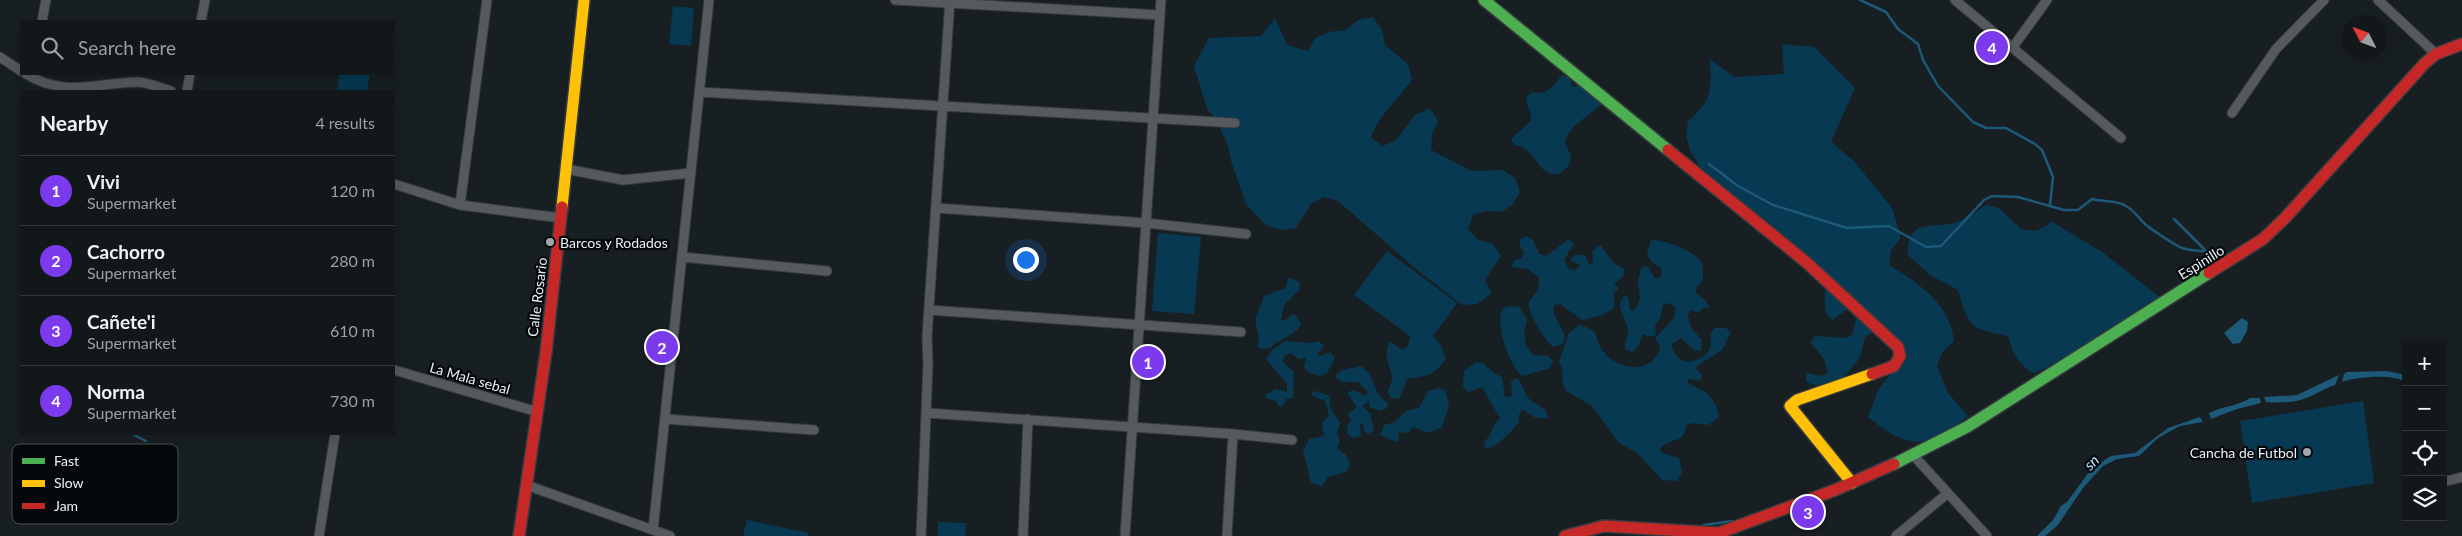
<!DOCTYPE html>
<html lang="en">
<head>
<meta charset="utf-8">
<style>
	:root { --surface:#12171a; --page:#1b2023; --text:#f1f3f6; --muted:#9c9fa2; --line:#313639; --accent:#7c3aed }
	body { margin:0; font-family:Lato,sans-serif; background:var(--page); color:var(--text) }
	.controls { position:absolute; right:15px; bottom:15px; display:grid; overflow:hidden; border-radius:0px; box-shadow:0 5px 20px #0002 }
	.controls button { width:45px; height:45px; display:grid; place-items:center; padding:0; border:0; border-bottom:1px solid var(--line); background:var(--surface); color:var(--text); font:25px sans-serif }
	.compass { position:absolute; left:2342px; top:15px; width:45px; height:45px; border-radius:50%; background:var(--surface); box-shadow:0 5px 20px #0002; rotate:312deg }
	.you { position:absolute; left:1025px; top:259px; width:18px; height:18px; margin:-12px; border:4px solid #fff; border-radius:50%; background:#1a73e8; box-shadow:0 0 0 8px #1a73e833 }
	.badge { display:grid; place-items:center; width:32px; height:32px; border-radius:50%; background:var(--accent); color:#fff; font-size:16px; font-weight:700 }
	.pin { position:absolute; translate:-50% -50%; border:2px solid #fff; box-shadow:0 1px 5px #0006 }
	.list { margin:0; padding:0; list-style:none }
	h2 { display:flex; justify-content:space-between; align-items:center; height:65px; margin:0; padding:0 20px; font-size:21px }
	h2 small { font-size:16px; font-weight:400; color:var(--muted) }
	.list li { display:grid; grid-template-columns:32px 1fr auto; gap:15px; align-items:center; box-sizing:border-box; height:70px; padding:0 20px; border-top:1px solid var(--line) }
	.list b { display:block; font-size:19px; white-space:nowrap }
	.list p { margin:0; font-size:16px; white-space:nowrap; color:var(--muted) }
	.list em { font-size:16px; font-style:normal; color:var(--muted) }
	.icon { flex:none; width:28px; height:28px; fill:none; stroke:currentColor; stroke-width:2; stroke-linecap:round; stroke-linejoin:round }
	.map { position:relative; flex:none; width:2462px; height:536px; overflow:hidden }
	.search { position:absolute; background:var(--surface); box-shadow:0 5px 20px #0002; left:20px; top:20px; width:375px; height:55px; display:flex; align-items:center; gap:12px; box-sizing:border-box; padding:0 18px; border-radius:0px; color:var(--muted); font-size:19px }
	.panel { position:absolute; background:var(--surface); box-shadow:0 5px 20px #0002; left:20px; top:90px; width:375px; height:345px; border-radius:0px }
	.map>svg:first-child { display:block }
</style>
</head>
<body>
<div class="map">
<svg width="2462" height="536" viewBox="0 0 2462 536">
	<rect width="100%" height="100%" fill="#181f23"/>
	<path fill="#073952" d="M673,6L694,8L691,46L669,44Z
		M1373,17L1382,30L1385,45L1408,64L1412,80C1398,99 1378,116 1371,138L1383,146L1397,139L1415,115L1430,108L1438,121L1432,135L1431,150L1472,171L1503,170L1515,178L1520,192L1513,204L1501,212L1486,211L1473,215L1468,229L1478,240L1493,244L1501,256L1485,280L1492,293L1477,304L1462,305L1416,269L1338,201L1324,197L1311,204L1296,228L1282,230L1267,226L1246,204L1231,161L1228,146L1216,119L1207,109L1194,66L1209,38L1261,36L1275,18L1287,45L1308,51L1315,38L1329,32L1346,30L1358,20Z
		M1782,44L1814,47L1855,88L1831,142L1854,161L1892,208L1901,238L1891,250L1889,265C1919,283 1950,304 1954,341L1943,351L1937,366L1948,393L1968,416C1927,449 1909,451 1868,417L1879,388L1898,366V350L1877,330L1865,337C1863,344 1862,354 1858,360C1846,377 1827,395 1806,381V373L1821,376L1828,373L1824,359L1810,342L1815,336L1846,338L1853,334L1856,319L1849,308L1832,320C1820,311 1827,296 1825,282L1713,189L1690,150L1686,136L1688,121C1713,101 1711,89 1710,59L1734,77L1784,74Z
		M340,74H370L367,91H337Z
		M1562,75L1569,77L1573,87L1580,85L1587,88L1590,95L1600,98L1601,105L1574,126L1567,135L1565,143C1567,148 1571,153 1571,158C1570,167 1560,177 1551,174C1535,168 1534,147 1514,145L1511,139L1531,121C1533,111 1524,106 1527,96L1533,92C1548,96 1553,85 1562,75Z
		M1986,205L1999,208L2021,229L2036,231L2048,225L2051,221L2102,252L2161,298L2106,344L2033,373C2017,362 2013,355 2008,336C1969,328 1969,328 1958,290L1930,275L1908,255C1907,215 1934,231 1960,221C1969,218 1978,210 1986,205Z
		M1158,233L1201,237L1194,314L1152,311Z
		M1526,236L1533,240L1539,254L1546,256L1569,239L1574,244L1564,260L1569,269L1576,270L1580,265L1570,260L1574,255H1585L1589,264L1593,263L1592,252L1597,246H1601L1614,263L1625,270L1623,277L1614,283L1619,288L1614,293V308L1600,316L1582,320L1560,304L1555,305L1553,308C1554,321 1564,327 1565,339L1561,345L1553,347C1546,342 1526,310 1529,303C1534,292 1540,294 1539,278L1528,269L1512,267L1514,260L1521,259L1524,253L1520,246V239Z
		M1651,240C1664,240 1696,250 1702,264C1703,268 1703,276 1703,280L1698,285L1695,292L1706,301L1710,308H1703L1698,313L1692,310L1687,315L1692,329L1702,340L1701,351L1694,350L1681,338L1672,344C1672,350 1675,354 1679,358C1687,366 1704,359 1709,350C1713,342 1707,334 1715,328H1726L1731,333L1722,350L1697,366L1696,369L1702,375L1700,381L1689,379L1687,382C1693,387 1699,388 1705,392C1712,396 1719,410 1719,417L1708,425L1693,423L1687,425C1683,446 1670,436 1660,449L1662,453L1679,458L1682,473L1677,481L1662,480L1637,453L1618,442L1592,406L1566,391L1563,384L1562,369L1559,362L1569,333L1580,324L1594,331C1597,338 1599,347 1604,352C1619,372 1655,374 1660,346L1656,340V337L1674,318L1676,308L1670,303L1663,305L1660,319L1655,324L1656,335L1649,337L1643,334L1638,347L1632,352L1625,349C1624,342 1628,337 1628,330C1627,318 1613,307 1624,296L1628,297L1630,309L1633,311L1636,308L1640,298L1638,283L1641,268L1648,266L1655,279L1661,277L1662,269L1651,261L1647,255Z
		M1387,251L1457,303L1433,336L1440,344L1446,358C1437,373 1426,378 1408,378L1399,399L1391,398L1388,392C1389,387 1393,381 1392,376C1389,363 1383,355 1390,341L1402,350L1408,346L1410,336L1354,295Z
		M1289,277L1299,282L1300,289L1284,305L1281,320L1284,321L1293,314L1296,315L1301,325C1293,337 1278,339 1270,348L1260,349L1257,346L1259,338L1255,320L1263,299L1264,296L1285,288Z
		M1511,306L1519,307L1527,319C1524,335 1522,342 1533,355L1548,356L1553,361L1550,368L1522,376C1509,364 1494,324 1503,308Z
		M1285,341L1312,343L1319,341L1324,346L1317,354L1320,356L1330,352L1335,358L1327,373L1320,376L1310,373L1304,368L1306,358L1299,359L1291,353L1284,356L1283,362L1294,372C1294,375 1293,396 1293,398L1286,399L1283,406L1279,407L1276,401L1265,398L1266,394L1276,389L1287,392V384L1266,359L1272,350Z
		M1476,362L1483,363L1495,374L1502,377L1505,397L1512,396L1511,381L1518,378L1528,398L1546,411L1548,419L1534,417L1522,409L1519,415V422C1511,432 1498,446 1486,449L1484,442C1492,435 1492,425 1500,418L1482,387L1469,392L1463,387L1464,371Z
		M1361,366L1369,373L1378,394L1388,404L1387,408L1381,411L1369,407L1370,401L1362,406L1370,413L1374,431L1367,434L1364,431L1363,424L1360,423L1361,436L1353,438L1347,434V426L1351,421L1348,414L1357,407L1347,393L1353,390L1366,396L1368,392L1358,382H1342L1336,378V374L1342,370Z
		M1439,388L1446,391L1449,406L1442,427L1429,433L1412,427L1408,433L1398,432L1399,440L1396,442L1380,435L1384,425L1395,422L1406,411L1419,408L1428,391Z
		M1316,391L1330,396V407L1340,423L1337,434L1340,441L1337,448L1346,455L1350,465L1346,472L1328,477L1322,486L1311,483L1303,451L1309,439L1324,436L1322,423L1329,415L1325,401L1311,395L1313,392Z
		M2363,401L2374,483L2252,503L2240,421Z
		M747,520L809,533L808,536H743Z
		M938,522L966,523L965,536H938Z"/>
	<path fill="#1d5979" d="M2242,318L2248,322L2247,331L2240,343L2233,344L2224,333Z
		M2387,371L2406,375V383C2396,373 2355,377 2342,382L2344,374L2347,372Z
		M2339,375L2335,385C2324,388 2316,395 2306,398C2293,403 2279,403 2266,402L2264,397L2297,395Z
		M2250,398H2260L2261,403L2237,409L2211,419L2209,413C2223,406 2238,406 2250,398Z
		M2200,417L2203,422L2180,426L2158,438L2139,456L2117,459L2103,466L2083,488L2058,525L2045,536H2037L2053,520L2061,506L2067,502L2092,468L2111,456L2135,453L2168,428Z"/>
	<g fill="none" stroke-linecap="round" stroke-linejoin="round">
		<path stroke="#1d5979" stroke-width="2.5" d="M1860,0L1886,12L1898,29L1918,44L1923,60L1938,86L1973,122L1986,128H2006L2035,144L2042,150L2053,177L2050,205
			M1709,164L1738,186L1773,205L1847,228L1889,226L1926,247L1941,246L1984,200L1992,196L2018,197L2064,210H2078L2092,199C2101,202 2118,200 2126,206C2134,210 2139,219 2146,225C2151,229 2176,246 2182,248C2197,253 2205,247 2218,260
			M2174,219L2206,251
			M132,434L146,441
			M1704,525L1732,521"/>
		<defs>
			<path id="street" d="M895,0L1160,15
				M1955,0L2121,138
				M2378,0L2436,54
				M42,21L46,0
				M201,21L205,0
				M2013,47L2047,0
				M0,57L21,71
				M26,74C66,98 94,83 137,82C148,82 160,88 171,91
				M187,91L190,74
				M700,92L1235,123
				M2232,113L2276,49L2324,0
				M566,169L623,180L691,173
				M394,184L460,205L561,218
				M460,205L487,0
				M936,208L1146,223L1246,234
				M682,257L827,271
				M929,310L1241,332
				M394,370L538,412
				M927,413L1233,434L1292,440
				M665,419L814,430
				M1914,456L1987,536
				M2443,482L2462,477
				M526,485L670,536
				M653,530L709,0
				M319,536L335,434
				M921,536L928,364L927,336L950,0
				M1023,536L1028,419
				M1125,536L1161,0
				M1227,536L1233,434
				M1896,536L1948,493"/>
			<path id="fast" d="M1484,0L1668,150
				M1894,464L1967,427L2209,273"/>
			<path id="slow" d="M562,207L584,0
				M1852,483L1790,406L1797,400L1872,374"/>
			<path id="jam" d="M1668,150L1806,262L1898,347L1900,356L1894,366L1872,374
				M2209,273L2263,239L2285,218L2425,63L2436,54L2462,44
				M519,536L546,352L562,207
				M1565,536L1604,526L1719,533L1835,490L1894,464"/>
		</defs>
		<use href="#street" stroke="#363b3e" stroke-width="11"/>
		<use href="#fast" stroke="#363b3e" stroke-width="14"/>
		<use href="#slow" stroke="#363b3e" stroke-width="14"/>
		<use href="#jam" stroke="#363b3e" stroke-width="14"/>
		<use href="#street" stroke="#555a5e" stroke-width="9"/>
		<use href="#fast" stroke="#4caf50" stroke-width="11"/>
		<use href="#slow" stroke="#ffc107" stroke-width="11"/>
		<use href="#jam" stroke="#c62828" stroke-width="11"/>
	</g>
	<g fill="#a0a8ac" stroke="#05090c" stroke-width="2">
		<circle cx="550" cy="242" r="5"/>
		<circle cx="2307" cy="452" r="5"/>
	</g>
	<g text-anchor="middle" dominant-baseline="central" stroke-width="4.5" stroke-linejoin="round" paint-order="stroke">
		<g font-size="14" fill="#e9f1f6" stroke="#05090c" text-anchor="start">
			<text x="560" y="242">Barcos y Rodados</text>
			<text x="2297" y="452" text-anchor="end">Cancha de Futbol</text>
		</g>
		<g font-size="14" fill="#e9f1f6" stroke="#05090c">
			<text transform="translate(2201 262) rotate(-32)">Espinillo</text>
			<text transform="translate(537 297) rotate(-83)">Calle Rosario</text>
			<text transform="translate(470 378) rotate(16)">La Mala sebal</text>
		</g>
		<g font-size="15" font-style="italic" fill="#bde5ff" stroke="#05090c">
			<text transform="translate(2091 462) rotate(-44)">sn</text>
		</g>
	</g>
	<rect x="12" y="444" width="166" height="80" rx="8" fill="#05090c" stroke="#494f52" stroke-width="1"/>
	<rect x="22" y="458" width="23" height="6" fill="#4caf50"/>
	<rect x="22" y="480" width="23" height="7" fill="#ffc107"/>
	<rect x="22" y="503" width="23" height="6" fill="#c62828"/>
	<g font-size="14" fill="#e9f1f6">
		<text x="54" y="466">Fast</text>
		<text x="54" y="488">Slow</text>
		<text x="54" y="511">Jam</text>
	</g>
</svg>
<div class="controls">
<button>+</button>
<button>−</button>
<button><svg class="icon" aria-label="locate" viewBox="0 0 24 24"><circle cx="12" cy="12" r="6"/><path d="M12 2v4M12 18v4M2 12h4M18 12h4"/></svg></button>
<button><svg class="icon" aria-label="layers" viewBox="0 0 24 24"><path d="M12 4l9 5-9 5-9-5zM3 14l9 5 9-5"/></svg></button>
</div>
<svg class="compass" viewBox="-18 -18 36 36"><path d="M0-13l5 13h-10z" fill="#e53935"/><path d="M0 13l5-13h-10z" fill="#9c9fa2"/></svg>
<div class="you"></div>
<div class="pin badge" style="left:1148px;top:362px">1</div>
<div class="pin badge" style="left:662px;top:347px">2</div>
<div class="pin badge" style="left:1808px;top:512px">3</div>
<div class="pin badge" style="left:1992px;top:47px">4</div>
<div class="search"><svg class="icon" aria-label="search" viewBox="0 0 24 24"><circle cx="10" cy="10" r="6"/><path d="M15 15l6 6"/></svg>Search here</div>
<section class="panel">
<h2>Nearby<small>4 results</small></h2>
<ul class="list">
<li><span class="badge">1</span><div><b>Vivi</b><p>Supermarket</p></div><em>120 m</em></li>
<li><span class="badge">2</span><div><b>Cachorro</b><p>Supermarket</p></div><em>280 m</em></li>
<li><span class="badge">3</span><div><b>Cañete'i</b><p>Supermarket</p></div><em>610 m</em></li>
<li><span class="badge">4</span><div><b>Norma</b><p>Supermarket</p></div><em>730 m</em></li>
</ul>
</section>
</div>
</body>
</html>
